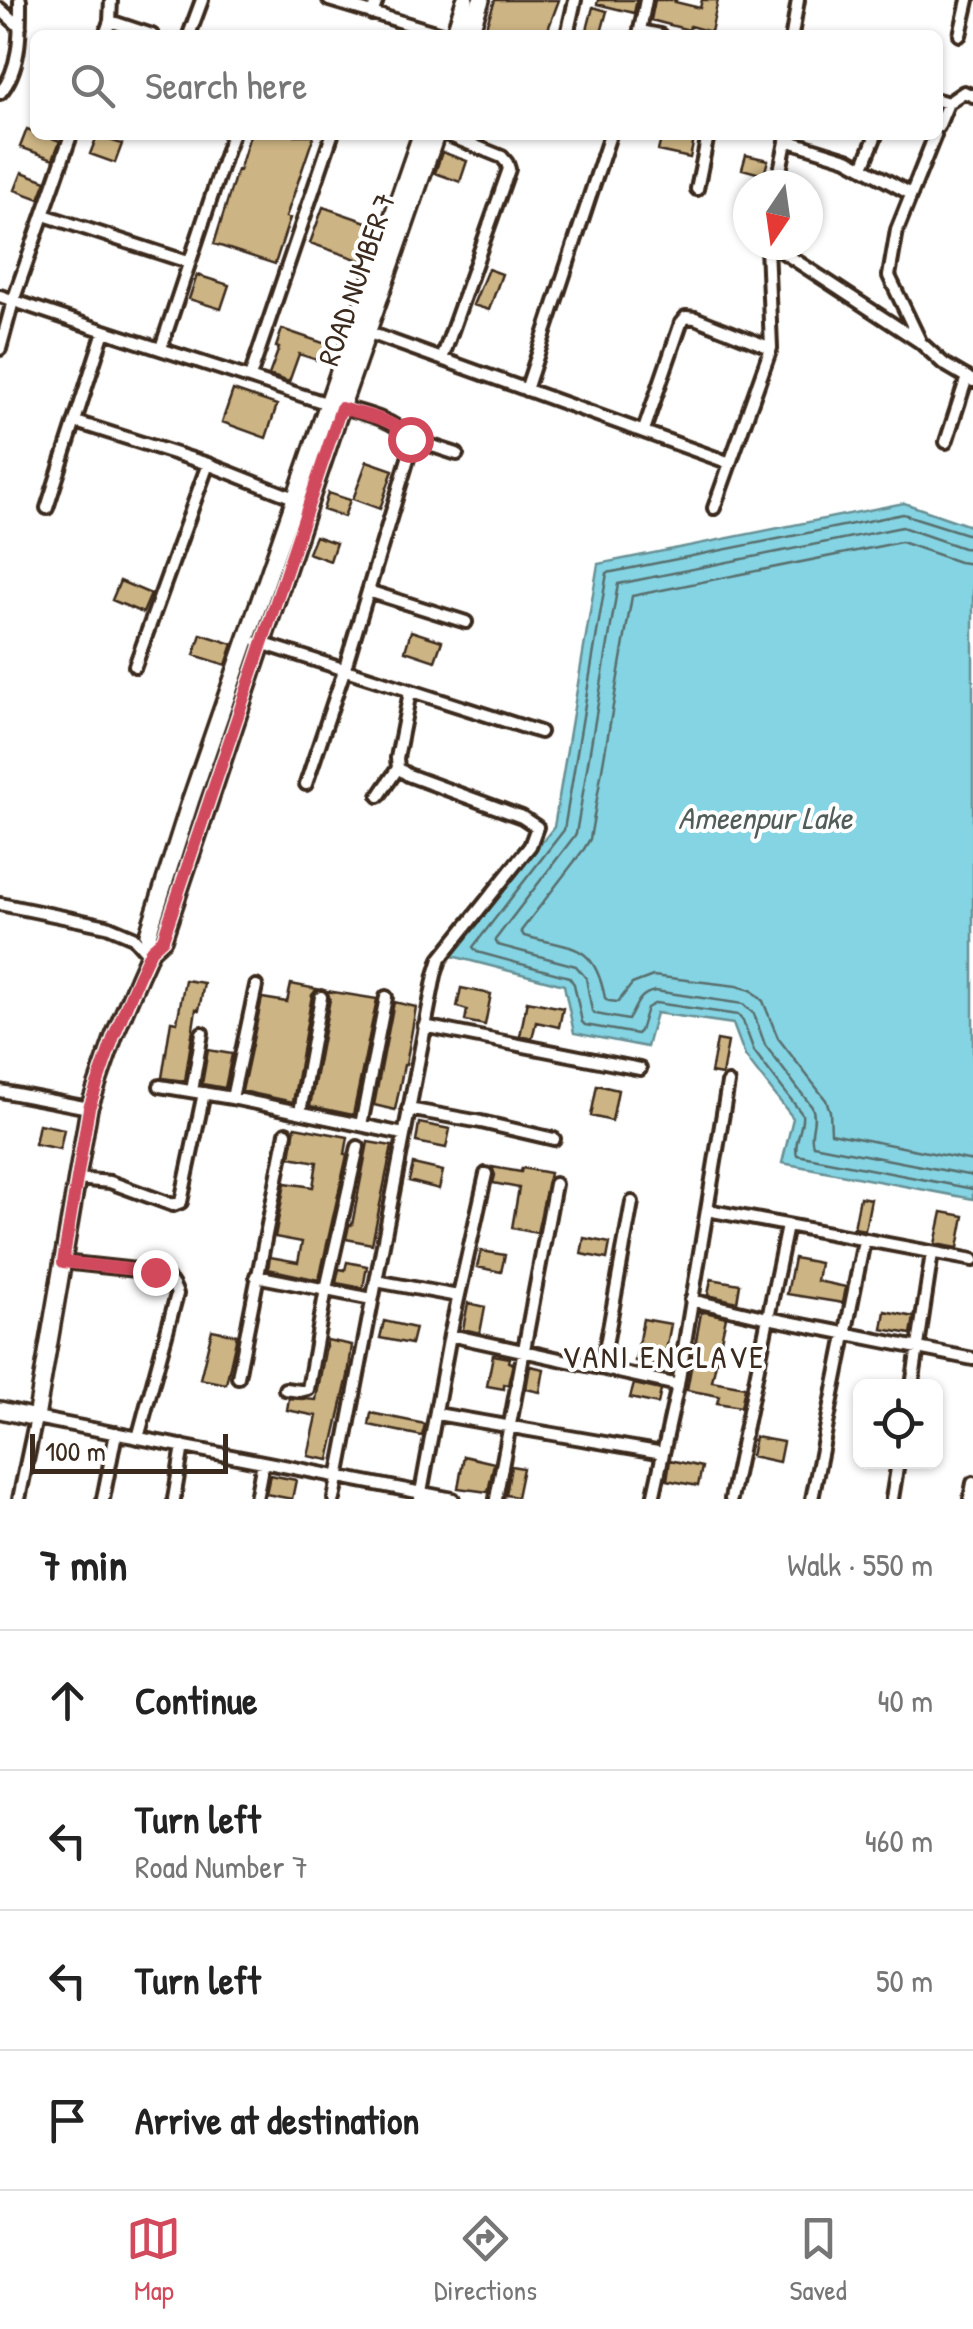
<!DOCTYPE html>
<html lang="en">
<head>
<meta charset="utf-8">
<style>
	:root { --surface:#fff; --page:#f6f6f6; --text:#222; --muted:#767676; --line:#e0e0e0; --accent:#d1495b }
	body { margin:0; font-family:"Patrick Hand",sans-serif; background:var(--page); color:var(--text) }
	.controls { position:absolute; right:30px; bottom:30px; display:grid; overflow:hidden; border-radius:15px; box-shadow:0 2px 8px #0004 }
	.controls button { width:90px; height:90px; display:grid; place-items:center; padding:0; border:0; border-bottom:2px solid var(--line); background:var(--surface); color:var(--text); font:50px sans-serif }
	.compass { position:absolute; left:733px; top:170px; width:90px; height:90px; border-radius:50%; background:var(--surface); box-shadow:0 2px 8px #0004; rotate:193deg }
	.scale { position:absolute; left:30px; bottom:25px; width:198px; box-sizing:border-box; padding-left:10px; border:5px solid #3b2a1e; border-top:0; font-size:28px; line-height:35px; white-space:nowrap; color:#3b2a1e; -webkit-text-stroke:8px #fff; paint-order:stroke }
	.stop { position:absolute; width:30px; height:30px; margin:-22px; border:8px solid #d1495b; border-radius:50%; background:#fff }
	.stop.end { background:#d1495b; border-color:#fff; box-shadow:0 2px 10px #0008 }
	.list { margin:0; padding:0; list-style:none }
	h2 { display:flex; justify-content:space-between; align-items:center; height:130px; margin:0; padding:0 40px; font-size:42px }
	h2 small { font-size:32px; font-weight:400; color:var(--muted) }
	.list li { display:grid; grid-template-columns:65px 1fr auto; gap:30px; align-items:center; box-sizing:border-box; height:140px; padding:0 40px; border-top:2px solid var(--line) }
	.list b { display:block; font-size:38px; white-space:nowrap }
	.list p { margin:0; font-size:32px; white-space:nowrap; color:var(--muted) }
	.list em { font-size:32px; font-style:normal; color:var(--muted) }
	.icon { flex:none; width:55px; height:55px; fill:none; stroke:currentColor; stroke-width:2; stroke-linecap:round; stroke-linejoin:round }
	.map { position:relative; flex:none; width:973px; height:1499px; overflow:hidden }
	.search { position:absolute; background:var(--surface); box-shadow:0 2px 8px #0004; left:30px; right:30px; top:30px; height:110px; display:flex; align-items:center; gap:25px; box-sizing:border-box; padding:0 35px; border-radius:15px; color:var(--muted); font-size:38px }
	.sheet { height:690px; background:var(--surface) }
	nav { display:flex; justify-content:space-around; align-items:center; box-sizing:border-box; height:140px; border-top:2px solid var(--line); background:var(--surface); font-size:28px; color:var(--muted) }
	nav a { display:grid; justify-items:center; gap:5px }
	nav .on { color:var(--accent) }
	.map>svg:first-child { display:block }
</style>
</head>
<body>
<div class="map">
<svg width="973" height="1499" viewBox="0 0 973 1499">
	<rect width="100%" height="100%" fill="#fff"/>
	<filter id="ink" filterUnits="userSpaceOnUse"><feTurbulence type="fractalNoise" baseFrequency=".01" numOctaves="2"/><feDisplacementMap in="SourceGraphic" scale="20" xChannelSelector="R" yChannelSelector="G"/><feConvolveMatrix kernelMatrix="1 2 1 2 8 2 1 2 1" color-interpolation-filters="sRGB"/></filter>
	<g filter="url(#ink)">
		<path fill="#85d4e3" stroke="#679094" stroke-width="2.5" d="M904,503L973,527V1199L782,1163L793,1118L745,1056L733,1024L656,1013L647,1047L574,1033L564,985L452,956L554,827L598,564Z"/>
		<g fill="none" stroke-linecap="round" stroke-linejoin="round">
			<path stroke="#596e6d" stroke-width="2.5" d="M973,536L903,514L607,573L564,830L473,947L477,952L569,977L574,984L582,1022L585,1025L637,1034L640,1031L647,1008L656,1003L738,1015L743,1021L754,1051L802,1114C804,1128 793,1142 797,1155L973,1189
				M973,549L963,548L902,527L618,584L576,834L495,940L498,945L576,966L586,978L592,1011L596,1014L628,1020C637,1007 636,995 655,991L743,1004L754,1014L765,1045L812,1107C818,1121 808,1133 813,1145L973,1176
				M973,564L959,562L901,542L632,596L590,839L584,849L521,931L524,936C573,949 594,942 605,998L609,1001L618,1002L632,984L653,976L737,986L751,990L763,1001L778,1038L826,1100L830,1111L831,1133L973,1161"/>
		</g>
		<path fill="#ccb484" stroke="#3b2a1e" stroke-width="2.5" d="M495,0H559L546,35H483Z
			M598,0H637L634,13L597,4Z
			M655,0H676L675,2L700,8L702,0H718L711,32L690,26L689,30L651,20Z
			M593,7L607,11L601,33L587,30Z
			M27,129L35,132V135H44L60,141L53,159L20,147Z
			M250,135H314L286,217L290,218L275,264L214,244L237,170L239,171Z
			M662,135H695L690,158L658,151Z
			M97,136L122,144L115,163L90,154Z
			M442,152L467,161L460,182L435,173Z
			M746,155L768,160L764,175L742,169Z
			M22,172L46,181L39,199L15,190Z
			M323,207L375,225L362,261L310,243Z
			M488,269L502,274L489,310L473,305Z
			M197,275L229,285L221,309L189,299Z
			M282,329L335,347L329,364L299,354L289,382L269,375L279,348L276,347Z
			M233,390L277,405L266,438L222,422Z
			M367,461L393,470L380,509L353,499Z
			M328,493L350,500L344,517L323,510Z
			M315,536L336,543L330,561L308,553Z
			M120,581L151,594L143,613L112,600Z
			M411,631L442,641L435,661L405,651Z
			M201,634L233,644L226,665L194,655Z
			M185,980L204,983L199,1010L196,1009L185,1081L162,1078L171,1021L177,1022Z
			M291,984L317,989L312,995L293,1102L242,1091L262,998L287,1002Z
			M461,988L491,994L485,1025L465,1021L467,1010L457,1007Z
			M327,991L377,999L353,1115L310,1106L330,999Z
			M527,1001L563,1008L559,1027L536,1022L532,1039L520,1036Z
			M394,1002L416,1007L406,1065H404L395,1110L374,1105Z
			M717,1040L728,1042L722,1075L711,1073Z
			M208,1050L232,1054L225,1088L202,1084Z
			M597,1085L618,1090L612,1121L591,1116Z
			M419,1123L450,1129L446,1148L416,1142Z
			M39,1124L64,1129L60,1149L35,1144Z
			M295,1127L348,1137L345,1154L347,1155L319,1280L268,1269L270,1257L298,1262L302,1242L275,1237L285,1183L313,1187L317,1162L290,1157Z
			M368,1142L392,1146L372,1244L346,1239L349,1225H352Z
			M413,1164L443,1171L439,1189L409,1181Z
			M492,1167L521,1172L522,1168L550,1173L537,1233L512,1228L519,1188L493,1183L495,1175Z
			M860,1197L871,1199L865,1230L854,1228Z
			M942,1212L964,1216L958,1248L935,1244Z
			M584,1238L610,1243L607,1259L581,1254Z
			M481,1251L505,1255L501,1272L477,1267Z
			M794,1258L820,1263L817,1281L846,1287L843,1303L787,1294Z
			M347,1262L367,1266L363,1288L336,1283L339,1269L345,1270Z
			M711,1279L740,1284L737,1302L708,1295Z
			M468,1303L485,1307L480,1333L463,1329Z
			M885,1311L914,1317L911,1334L882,1329Z
			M705,1312L726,1317L712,1381L745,1387L741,1407L717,1403L719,1396L687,1390L701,1313Z
			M643,1319L671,1324L663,1366L635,1361Z
			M384,1321L415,1328L411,1344L380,1338Z
			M212,1330L237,1335L226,1384L200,1379Z
			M327,1340L352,1345L348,1376L329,1460L308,1456L317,1416L287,1410L289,1398L316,1400Z
			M493,1355L510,1358L509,1362L513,1363L508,1385L504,1384V1389L487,1386Z
			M530,1366L544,1369L540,1392L526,1389Z
			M634,1384L661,1390L658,1404L630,1398Z
			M371,1413L425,1424L422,1436L369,1425Z
			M755,1437L783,1442L779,1462L751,1456Z
			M464,1456L494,1463L488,1492L458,1488Z
			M670,1460L702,1467L698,1486L667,1480Z
			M511,1466L523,1468L517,1497L506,1495Z
			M270,1475L296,1480L292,1499L266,1494Z"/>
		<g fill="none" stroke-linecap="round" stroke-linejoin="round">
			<defs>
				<path id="street" d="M329,0L445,35
					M0,9L20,27
					M372,14L377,0
					M110,21L152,35
					M640,31L660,35
					M105,35L110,21L111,0
					M189,35L202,0
					M567,35L575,0
					M639,35L646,0
					M792,35L798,0
					M960,35L968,0
					M0,93C21,69 20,31 20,0
					M938,100L948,103L964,92L973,96
					M938,127L948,103
					M786,140L847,159L911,194
					M863,167L876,135
					M777,185L787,137
					M697,189L708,135
					M44,215L188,262
					M772,245L920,342L944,364L973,381
					M0,296C104,332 209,364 313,399C343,409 390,414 411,439L410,452L344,671L306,784
					M364,331L730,463
					M919,339L889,276L897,230L935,135
					M161,348L232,135
					M0,349L13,301L71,135
					M442,359L509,169L507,163L502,157L448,135
					M250,377L332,135
					M526,390L610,135
					M76,422L208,464L299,500
					M644,430L681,323L686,317L695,318L771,348
					M411,439L457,454
					M946,442L967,377
					M47,508L104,331
					M714,508L771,348L767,245
					M368,591L466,622
					M258,642L540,732
					M135,666L208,464
					M379,796L398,768
					M0,904L107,926L133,937L149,955
					M424,1026L640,1069
					M160,1086L232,1098L403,1134
					M0,1091L89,1108
					M192,1091L202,1033
					M232,1098L256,986
					M408,1109L481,1122L554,1139
					M300,1112L321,997
					M361,1125L386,997
					M77,1179L110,1182L173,1205L181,1202L204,1093
					M707,1210L973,1260
					M63,1262L155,1272C168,1277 172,1281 177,1294L138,1438
					M256,1276L372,1299
					M376,1281L458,1296
					M691,1300L768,1318L787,1226
					M450,1335L678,1385
					M602,1367L632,1202
					M238,1377L286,1133
					M912,1386L932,1253
					M285,1389L300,1391L308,1389L326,1289L358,1147
					M437,1414L663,1453
					M420,1498L450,1335L486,1174
					M19,1499L36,1418L453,1499
					M103,1499L116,1433
					M174,1499L183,1446
					M256,1499L263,1462
					M334,1499L435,975L440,959L530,846L537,827L522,817L408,775L398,768L397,758L410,692
					M496,1499L555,1184
					M653,1499L678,1385L728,1083
					M731,1499L768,1318L973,1359
					M812,1499L864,1241
					M892,1499L898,1462
					M970,1499L973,1483"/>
				<path id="secondary" d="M454,35L465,0
					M469,35L481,0
					M151,950L148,934L191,799L421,135
					M0,1410L36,1418L89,1108L114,1036L139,977L151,950L163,939L341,408L436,135"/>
			</defs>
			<use href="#street" stroke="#3b2a1e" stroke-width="18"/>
			<use href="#secondary" stroke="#3b2a1e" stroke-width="22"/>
			<use href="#street" stroke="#fff" stroke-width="10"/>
			<use href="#secondary" stroke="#fff" stroke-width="15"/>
		</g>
	</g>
	<g fill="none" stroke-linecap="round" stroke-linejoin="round" filter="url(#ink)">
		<path stroke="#d1495b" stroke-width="12" d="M155,1272L63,1262L89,1108L114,1036L138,978L151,950L163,939L341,408C365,415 394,418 410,439"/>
	</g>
	<g text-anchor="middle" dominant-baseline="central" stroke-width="8" stroke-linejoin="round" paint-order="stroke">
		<g font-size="30" fill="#3b2a1e" stroke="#fff">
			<text transform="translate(356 279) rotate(-71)">ROAD NUMBER 7</text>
		</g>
		<g font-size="32" font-style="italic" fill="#515d59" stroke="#fff">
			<text x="765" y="817">Ameenpur Lake</text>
		</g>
		<g font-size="32" letter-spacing="2.5" fill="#3b2a1e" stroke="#fff">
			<text x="664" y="1356">VANI ENCLAVE</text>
		</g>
	</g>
</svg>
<div class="controls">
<button><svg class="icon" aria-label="locate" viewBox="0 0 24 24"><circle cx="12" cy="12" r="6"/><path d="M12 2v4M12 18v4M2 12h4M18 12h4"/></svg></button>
</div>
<svg class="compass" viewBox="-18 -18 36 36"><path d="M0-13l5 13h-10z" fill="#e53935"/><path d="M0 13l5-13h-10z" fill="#767676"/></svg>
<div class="scale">100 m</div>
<div class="stop" style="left:410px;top:439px"></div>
<div class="stop end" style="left:155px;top:1272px"></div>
<div class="search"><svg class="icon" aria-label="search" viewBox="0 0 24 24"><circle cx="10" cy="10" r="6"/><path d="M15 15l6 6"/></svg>Search here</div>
</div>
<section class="sheet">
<h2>7 min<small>Walk · 550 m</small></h2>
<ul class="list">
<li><svg class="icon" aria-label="ahead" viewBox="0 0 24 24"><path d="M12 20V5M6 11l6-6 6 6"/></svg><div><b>Continue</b></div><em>40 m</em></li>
<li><svg class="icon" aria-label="left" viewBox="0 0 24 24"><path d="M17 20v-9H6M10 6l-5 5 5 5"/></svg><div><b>Turn left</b><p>Road Number 7</p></div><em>460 m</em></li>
<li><svg class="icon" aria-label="left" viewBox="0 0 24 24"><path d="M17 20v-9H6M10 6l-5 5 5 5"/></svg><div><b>Turn left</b></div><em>50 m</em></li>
<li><svg class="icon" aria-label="arrive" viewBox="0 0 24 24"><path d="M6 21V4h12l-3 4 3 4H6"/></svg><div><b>Arrive at destination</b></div></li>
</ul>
</section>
<nav>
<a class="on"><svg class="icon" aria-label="map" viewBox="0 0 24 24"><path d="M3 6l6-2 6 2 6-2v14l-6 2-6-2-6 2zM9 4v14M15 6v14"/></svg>Map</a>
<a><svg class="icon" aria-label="directions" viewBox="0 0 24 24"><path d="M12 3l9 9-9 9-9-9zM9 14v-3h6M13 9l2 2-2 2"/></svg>Directions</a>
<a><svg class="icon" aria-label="saved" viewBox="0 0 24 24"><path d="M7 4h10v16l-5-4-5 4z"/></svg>Saved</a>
</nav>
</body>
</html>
